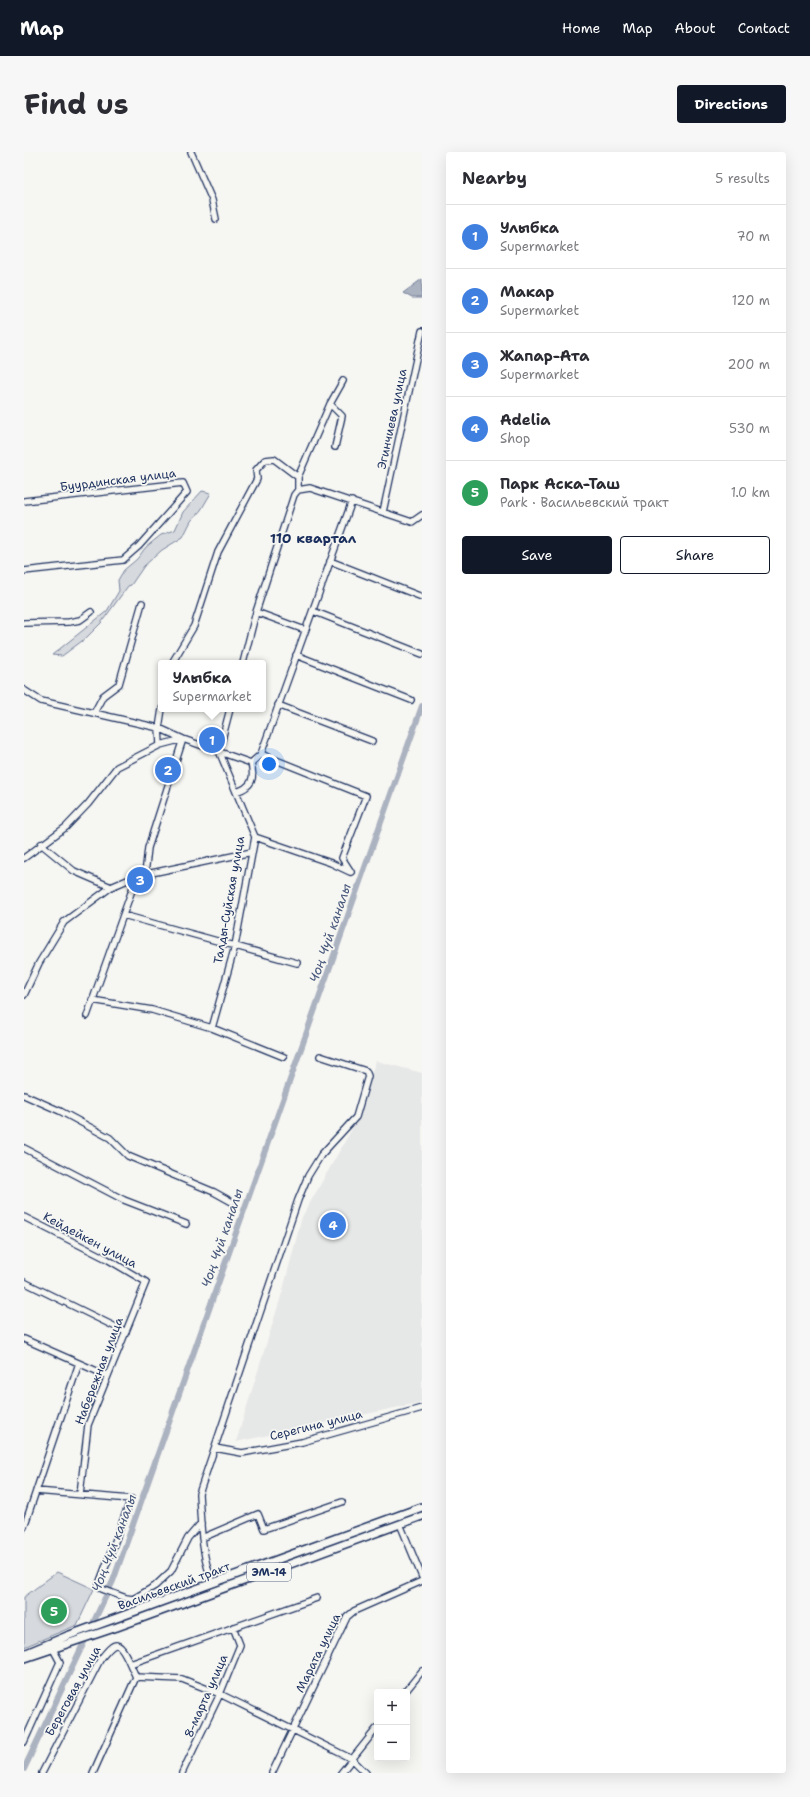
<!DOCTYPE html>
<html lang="en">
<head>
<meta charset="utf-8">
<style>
	:root { --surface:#fff; --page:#f7f7f7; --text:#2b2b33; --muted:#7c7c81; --line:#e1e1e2; --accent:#111827 }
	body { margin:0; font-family:"Shantell Sans",sans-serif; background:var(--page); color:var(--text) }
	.controls { position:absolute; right:12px; bottom:12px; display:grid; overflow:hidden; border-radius:4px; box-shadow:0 4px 16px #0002 }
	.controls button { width:36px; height:36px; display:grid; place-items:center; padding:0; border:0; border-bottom:1px solid var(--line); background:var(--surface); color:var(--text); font:20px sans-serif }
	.you { position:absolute; left:245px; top:612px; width:14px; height:14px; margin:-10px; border:3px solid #fff; border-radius:50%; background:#1a73e8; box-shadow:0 0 0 6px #1a73e833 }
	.badge { display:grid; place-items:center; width:26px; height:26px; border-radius:50%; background:var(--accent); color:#fff; font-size:13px; font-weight:700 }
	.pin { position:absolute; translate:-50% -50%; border:2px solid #fff; box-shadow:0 1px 4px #0006 }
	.popup { position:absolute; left:134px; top:508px; width:108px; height:52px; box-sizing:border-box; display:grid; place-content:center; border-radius:4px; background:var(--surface); filter:drop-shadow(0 1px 3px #0005); font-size:13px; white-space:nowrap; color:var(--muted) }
	.popup b { font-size:15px; color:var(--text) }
	.popup::after { content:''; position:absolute; left:50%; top:100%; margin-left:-8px; border:8px solid transparent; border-top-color:var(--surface) }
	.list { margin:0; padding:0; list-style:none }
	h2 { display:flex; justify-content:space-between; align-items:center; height:52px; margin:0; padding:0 16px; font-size:17px }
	h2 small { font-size:13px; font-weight:400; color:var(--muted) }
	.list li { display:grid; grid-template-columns:26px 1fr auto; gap:12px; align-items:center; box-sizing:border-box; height:64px; padding:0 16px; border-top:1px solid var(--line) }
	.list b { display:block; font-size:15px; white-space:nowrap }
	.list p { margin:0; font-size:13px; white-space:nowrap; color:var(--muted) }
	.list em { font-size:13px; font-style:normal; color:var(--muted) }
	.actions { display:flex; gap:8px; padding:12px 16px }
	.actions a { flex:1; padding:9px 0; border:1px solid var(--accent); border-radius:4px; text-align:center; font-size:14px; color:var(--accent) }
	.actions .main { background:var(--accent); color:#fff }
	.map { position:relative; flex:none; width:398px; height:1621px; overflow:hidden; border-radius:4px }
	header { display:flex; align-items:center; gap:24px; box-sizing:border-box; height:56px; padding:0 20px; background:var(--accent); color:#fff }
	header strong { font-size:19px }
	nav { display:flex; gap:22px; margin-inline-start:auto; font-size:14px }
	.intro { display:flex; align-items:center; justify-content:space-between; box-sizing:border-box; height:96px; padding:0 24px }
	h1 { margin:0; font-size:28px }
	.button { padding:10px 18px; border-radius:4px; background:var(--accent); color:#fff; font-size:14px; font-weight:700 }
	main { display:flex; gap:24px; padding:0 24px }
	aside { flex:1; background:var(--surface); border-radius:4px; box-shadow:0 4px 16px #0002 }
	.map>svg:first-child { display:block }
</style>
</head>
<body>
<header>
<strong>Map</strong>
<nav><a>Home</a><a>Map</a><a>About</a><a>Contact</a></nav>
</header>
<div class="intro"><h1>Find us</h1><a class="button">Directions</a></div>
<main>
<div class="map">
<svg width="398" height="1621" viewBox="0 0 398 1621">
	<rect width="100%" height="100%" fill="#f6f6f2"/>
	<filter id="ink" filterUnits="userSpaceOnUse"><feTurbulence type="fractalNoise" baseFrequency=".025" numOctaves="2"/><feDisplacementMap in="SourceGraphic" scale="8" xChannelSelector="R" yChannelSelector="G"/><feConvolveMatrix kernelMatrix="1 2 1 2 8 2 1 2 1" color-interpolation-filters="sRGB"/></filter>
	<g filter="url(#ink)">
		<path fill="#e6e7e7" d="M352,909L398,921V1250L212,1290L259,1138L278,1065L328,977Z"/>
		<path fill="#d6d9dd" stroke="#78849e" d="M178,339L187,341L177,358L167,369L159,385L138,398L120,414L107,433L104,434L77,471L62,486L38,504L28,503L83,459L95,439L94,428L100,418L113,407L122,395L137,383L151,378L159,360Z
			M33,1420L70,1437L53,1473L0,1495V1445Z"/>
		<path fill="#abb2c0" stroke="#717e99" d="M398,127V146H388L379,141Z
			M26 1460a8 8 0 1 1 16 0a8 8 0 1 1-16 0Z"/>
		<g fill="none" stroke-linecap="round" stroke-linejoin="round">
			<path stroke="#abb2c0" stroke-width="6" d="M0,1617L89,1429L398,554"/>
			<defs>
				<path id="minor" d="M167,0L188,48L192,67
					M306,252L318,264L311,295
					M274,338L286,336L388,370L398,363
					M0,349L159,331L163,340L115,394L99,408L0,419
					M359,360L398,179
					M306,409L398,445
					M289,459L398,502
					M232,460L281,478
					M0,471L45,470L56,468L67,460
					M272,503L387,548
					M148,511L170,474L194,400L233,327L232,318L241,308L250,307L274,325
					M219,511L232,460L270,343L274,338V325L306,252L319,229
					M0,538L17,549L135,576L159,587L227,611
					M254,553L348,589
					M70,561L79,544L95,532L118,451
					M136,593L135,576L138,557
					M237,602L342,644L318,706L327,720
					M227,611L237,602L328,349
					M212,640C228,635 231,627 227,611
					M231,685L307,711L326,720
					M17,692L50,719L87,735
					M0,706L42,675L64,652L93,615L136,593L159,587
					M121,722L124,696L159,587
					M99,763L273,811
					M0,843L15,811L40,770L87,735L113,724L228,700
					M68,848L128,858L188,876L260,905
					M63,864L113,724
					M188,876L211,794L231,685L195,599L206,557
					M0,943L36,959L86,986L104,1004L190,1040L208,1050
					M0,996L100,1048L162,1072
					M0,1065L83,1107L122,1130L64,1273L56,1342
					M0,1130L102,1180
					M0,1187L84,1224
					M191,1296L218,1301L278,1290L398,1256
					M12,1339L107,1347L75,1432V1434L78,1437L102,1446L109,1447L131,1434L147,1419L164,1386L177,1371
					M376,1372L398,1425
					M0,1375L55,1211
					M178,1386L234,1362L240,1377L318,1350
					M189,1431C177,1404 177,1371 175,1342L274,1048L284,1024L297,1003L332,965L344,924L342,919L296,904
					M112,1525L158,1527L196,1542L328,1607L342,1621
					M112,1525L106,1512L293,1446
					M381,1540L398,1519
					M0,1590L36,1510L29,1497
					M18,1621L76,1508C92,1487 95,1488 106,1512
					M69,1621L112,1525
					M158,1621L196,1542L216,1493L209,1475
					M248,1621L323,1465L330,1459L398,1429
					M317,1621L353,1576"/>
				<path id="major" d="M0,1502L43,1484L398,1355
					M1,1506L93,1475L398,1364"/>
			</defs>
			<use href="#minor" stroke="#1b2f5e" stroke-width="8"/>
			<use href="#major" stroke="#1b2f5e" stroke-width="10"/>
			<use href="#minor" stroke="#f6f6f2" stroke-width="5.5"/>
			<use href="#major" stroke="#f6f6f2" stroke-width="7"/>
		</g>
	</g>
	<g text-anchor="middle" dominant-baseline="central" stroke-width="3.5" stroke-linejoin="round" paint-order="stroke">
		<rect fill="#f6f6f2" stroke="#5d6b8a" stroke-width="1" x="223" y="1411" width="44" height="18" rx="3"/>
		<g font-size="11" font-weight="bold" fill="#1b2f5e">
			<text x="245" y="1420">ЭМ-14</text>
		</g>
		<g font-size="12" fill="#1b2f5e" stroke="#f6f6f2">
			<text transform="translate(368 267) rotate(-78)">Эгинчиева улица</text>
			<text transform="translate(94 328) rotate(-7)">Буурдинская улица</text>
			<text transform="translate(205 748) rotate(-80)">Талды-Суйская улица</text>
			<text transform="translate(66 1088) rotate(28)">Кейдейкен улица</text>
			<text transform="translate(75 1219) rotate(-69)">Набережная улица</text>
			<text transform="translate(292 1273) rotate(-14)">Серегина улица</text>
			<text transform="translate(150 1434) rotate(-20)">Васильевский тракт</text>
			<text transform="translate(294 1501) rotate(-64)">Марата улица</text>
			<text transform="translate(49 1539) rotate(-61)">Береговая улица</text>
			<text transform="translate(182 1544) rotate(-66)">8-марта улица</text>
		</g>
		<g font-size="13" font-style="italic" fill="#46567b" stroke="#f6f6f2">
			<text transform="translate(306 781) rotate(-71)">Чоң Чүй каналы</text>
			<text transform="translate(198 1086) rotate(-71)">Чоң Чүй каналы</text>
			<text transform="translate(90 1391) rotate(-69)">Чоң Чүй каналы</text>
		</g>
		<g font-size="14" font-weight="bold" fill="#1b2f5e" stroke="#f6f6f2">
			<text x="289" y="386">110 квартал</text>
		</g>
	</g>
</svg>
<div class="controls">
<button>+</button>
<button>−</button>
</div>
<div class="you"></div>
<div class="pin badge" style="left:188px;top:588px;background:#3f7fe0">1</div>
<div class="popup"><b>Улыбка</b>Supermarket</div>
<div class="pin badge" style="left:144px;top:618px;background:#3f7fe0">2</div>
<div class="pin badge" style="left:116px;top:728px;background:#3f7fe0">3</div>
<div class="pin badge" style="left:309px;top:1073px;background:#3f7fe0">4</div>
<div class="pin badge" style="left:30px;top:1459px;background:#2e9e5b">5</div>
</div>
<aside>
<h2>Nearby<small>5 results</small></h2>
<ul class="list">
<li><span class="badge" style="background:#3f7fe0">1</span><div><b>Улыбка</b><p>Supermarket</p></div><em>70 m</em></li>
<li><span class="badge" style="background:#3f7fe0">2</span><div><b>Макар</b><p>Supermarket</p></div><em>120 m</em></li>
<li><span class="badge" style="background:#3f7fe0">3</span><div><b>Жапар-Ата</b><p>Supermarket</p></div><em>200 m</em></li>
<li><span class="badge" style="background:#3f7fe0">4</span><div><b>Adelia</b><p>Shop</p></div><em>530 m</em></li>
<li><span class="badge" style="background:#2e9e5b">5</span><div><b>Парк Аска-Таш</b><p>Park · Васильевский тракт</p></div><em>1.0 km</em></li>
</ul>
<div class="actions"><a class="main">Save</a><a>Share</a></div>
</aside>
</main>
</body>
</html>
